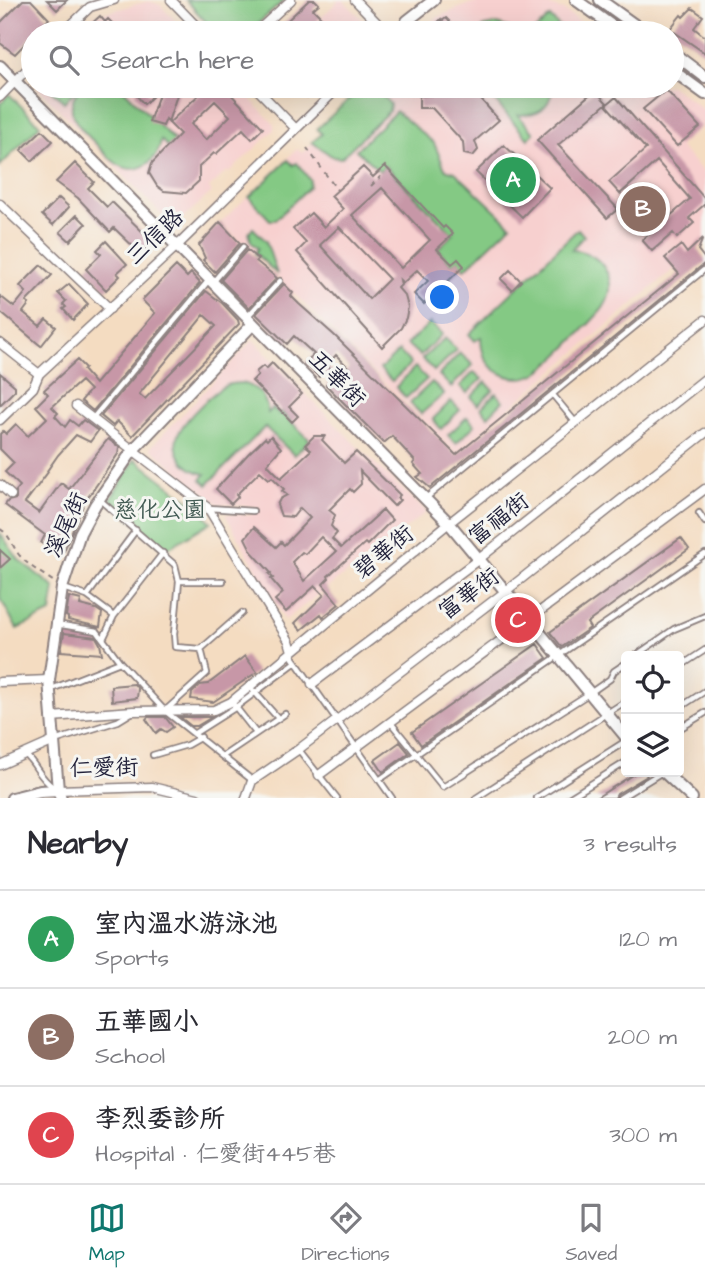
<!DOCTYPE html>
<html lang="en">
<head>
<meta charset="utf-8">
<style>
	:root { --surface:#fff; --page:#f7f7f7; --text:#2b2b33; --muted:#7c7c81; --line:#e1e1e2; --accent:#0f766e }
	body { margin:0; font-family:"Architects Daughter","LXGW WenKai TC",sans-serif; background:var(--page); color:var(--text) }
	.controls { position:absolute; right:21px; bottom:21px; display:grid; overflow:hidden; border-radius:7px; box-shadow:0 7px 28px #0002 }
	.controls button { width:63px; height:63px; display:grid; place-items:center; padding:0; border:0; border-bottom:2px solid var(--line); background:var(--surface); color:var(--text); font:35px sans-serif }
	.you { position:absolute; left:443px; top:298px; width:24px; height:24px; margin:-18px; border:5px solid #fff; border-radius:50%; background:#1a73e8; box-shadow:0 0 0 10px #1a73e833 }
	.badge { display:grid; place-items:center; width:46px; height:46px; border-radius:50%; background:var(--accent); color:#fff; font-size:23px; font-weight:700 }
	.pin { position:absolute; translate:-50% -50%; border:4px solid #fff; box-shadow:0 2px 7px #0006 }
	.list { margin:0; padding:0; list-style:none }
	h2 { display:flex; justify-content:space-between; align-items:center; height:91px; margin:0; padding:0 28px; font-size:30px }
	h2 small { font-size:23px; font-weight:400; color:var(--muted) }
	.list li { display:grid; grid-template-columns:46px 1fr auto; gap:21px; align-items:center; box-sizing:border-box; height:98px; padding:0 28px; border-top:2px solid var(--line) }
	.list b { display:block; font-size:26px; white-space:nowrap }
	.list p { margin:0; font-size:23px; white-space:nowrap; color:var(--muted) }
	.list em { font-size:23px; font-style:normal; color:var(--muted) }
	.icon { flex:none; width:38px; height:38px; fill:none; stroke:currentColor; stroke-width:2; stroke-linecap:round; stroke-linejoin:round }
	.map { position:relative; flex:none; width:705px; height:798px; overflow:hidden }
	.search { position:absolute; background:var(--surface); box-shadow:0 7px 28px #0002; left:21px; right:21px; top:21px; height:77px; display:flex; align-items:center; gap:18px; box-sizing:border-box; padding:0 24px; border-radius:38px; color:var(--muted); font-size:26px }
	.sheet { height:385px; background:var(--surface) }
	nav { display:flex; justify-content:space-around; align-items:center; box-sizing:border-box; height:98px; border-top:2px solid var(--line); background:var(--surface); font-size:19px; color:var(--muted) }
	nav a { display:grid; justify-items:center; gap:4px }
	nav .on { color:var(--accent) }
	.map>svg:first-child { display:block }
</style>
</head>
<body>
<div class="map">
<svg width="705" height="798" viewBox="0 0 705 798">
	<rect width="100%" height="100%" fill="#f6f6f2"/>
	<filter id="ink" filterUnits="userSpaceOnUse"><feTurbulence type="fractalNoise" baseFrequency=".0143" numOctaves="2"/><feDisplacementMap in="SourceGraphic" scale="14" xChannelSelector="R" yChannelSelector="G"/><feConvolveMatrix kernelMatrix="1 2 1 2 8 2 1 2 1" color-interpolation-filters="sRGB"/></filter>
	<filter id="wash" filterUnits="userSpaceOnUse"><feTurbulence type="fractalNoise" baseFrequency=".00686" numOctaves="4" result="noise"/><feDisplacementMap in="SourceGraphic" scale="28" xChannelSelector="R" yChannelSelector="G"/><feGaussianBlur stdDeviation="1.57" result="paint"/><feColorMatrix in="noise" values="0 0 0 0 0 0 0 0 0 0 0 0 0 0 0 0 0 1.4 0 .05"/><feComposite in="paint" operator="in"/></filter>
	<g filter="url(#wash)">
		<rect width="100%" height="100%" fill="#f4dcc1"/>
		<path fill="#f7d0cf" d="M339,0H343L376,33H308L307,32Z
			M486,0H516L545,4L563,10L597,33H420L438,17L469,4Z
			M149,1L160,5L187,33H75L93,16Z
			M36,86H220L223,89L227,86H238L274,124V130L229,173L227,171L209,188L212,192L180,221L169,222Z
			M363,86H672L705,111V124L679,146L705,174V243L456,453L221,222L297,149L302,153L322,134L317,129Z
			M253,340L358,447L427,512L285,620L225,514L251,515L257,507L218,504L150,448Z"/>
		<path fill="#84c984" stroke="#537660" stroke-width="2" d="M186,0H285L247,33H216Z
			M550,17L565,33H532Z
			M497,24L512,29L516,33H477L485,26Z
			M47,86H80L64,102Z
			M82,86H120L175,141L168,147L161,140C159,161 137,177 117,164C110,159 103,152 97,145C79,127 59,110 82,86Z
			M363,86H374L390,104L389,111L341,158L333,157L312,142L322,134L317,129Z
			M482,86H553V88C549,109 538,115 518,115L534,133L528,139Z
			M9,94L40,125L0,166V104Z
			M396,111L434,143L445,169L455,172L511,225L465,269L458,260L452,264L437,249L453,234L385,166L380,171L356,150Z
			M288,160L293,165L297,163L310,180L309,187L275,220H270L249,197Z
			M253,228L266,241L277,274L255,253L258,248L251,242L249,232Z
			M578,229L584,236L571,250C604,251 623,286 600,312C584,329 555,362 537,373C526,380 511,379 500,373C486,366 481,352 481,337L475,341L469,334Z
			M430,323L442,334L420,356L407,344Z
			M445,338L457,350L434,371L422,359Z
			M399,351L411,364L392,381L380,369Z
			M460,353L473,365L451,387L439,375Z
			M415,367L427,379L406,398L396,387Z
			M474,372L482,379L467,393L460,386Z
			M432,382L444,394L421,414L410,403Z
			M486,382L493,390L478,405L471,397Z
			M242,383C258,387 266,396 268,413L273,408L279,414L281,412L310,440L294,455L265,427L207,485L201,479L206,474C185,471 168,449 181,429C187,418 214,391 225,386C231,383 236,383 242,383Z
			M496,393L503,401L488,416L481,408Z
			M451,401L460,410L441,429L433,419Z
			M467,417L475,425L456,443L448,435Z
			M135,459L201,510L211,522L165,550L110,500Z
			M0,533L19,560L55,588L51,613L17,629L0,598Z"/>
		<g id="blocks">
			<path fill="#c797a7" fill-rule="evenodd" d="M23,0H31L49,19L15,54L0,43V23Z
				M47,0H67L57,10Z
				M309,0H315L319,4L313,9L321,17L309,29L303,24L300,27L298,25L289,33H274Z
				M692,8L703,16L694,28L705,37V53L670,29L681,15L683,17Z
				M100,16L105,22L108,19L122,33H89L93,30L89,26Z
				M446,18L450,22L447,25L452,33H440L434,27L441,19L442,21Z
				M162,86H180L168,122L166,119L163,126L149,122Z
				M213,86H219L223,90L225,88L263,128L252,139L243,129L216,154L214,153L199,167V181L186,193L164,191L157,186L149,173L152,163L180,134L169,123L205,89L207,91ZM215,101L230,116L206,140L191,124Z
				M296,86H318L307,97Z
				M433,86H469L499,120L475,141L478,150L473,156L464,154L463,142L432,108H419V96L432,95Z
				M142,87L152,97L144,104L135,94Z
				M595,90L607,103L558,145L618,209L607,218L537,140Z
				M666,90L700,127L677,146L643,109Z
				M616,97L705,199V204L689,218L694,223L677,238L673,233L652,251L642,240L690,199L657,161L620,194L609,182L646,149L606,105Z
				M42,130L53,141L32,161L21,150Z
				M504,145L550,188L522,217L476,172Z
				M75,163L94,182L88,188L107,207L112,202L153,242L141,254L114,228L110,232L78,198L56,182Z
				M385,166L443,228L445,226L453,234L437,249L452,264L458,259L464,266L424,304L414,294L428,281L417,270L403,283L400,280L401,285L398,288L405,296L408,307L406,318L401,328L382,347L297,252L306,243L293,229L311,213L324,227L343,209L331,196L363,167L373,177ZM382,188L430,240L401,268L352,215ZM339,227L389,279L369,299L320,245Z
				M59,198L69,207L53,225L42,215Z
				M77,215L86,224L70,241L60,232Z
				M220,222L240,243L215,272L203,260L205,258L199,245Z
				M703,238L698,250L705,259V263L430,488L417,477L422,474L413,464L415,461L392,436L384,443L326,385L332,380L324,372L319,377L305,363L314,354L294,336L287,344L256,314L284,284L293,293L291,296L299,304L334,335L456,455L679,274L665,258L681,245L687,253ZM336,355L349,368L339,378L327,365Z
				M106,241L127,264L117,273L120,276L106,290L86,269L101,254L97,250Z
				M247,250L258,259L256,261L277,278L249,308L221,280Z
				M41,265L52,275L26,302L29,304L23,312L40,326L46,319L56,327L41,346L0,312V296L14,307L26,292L20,286Z
				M176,266L187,277L191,273L200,283L93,411L81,401L90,390L81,381L52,407L58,413L55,416L65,427L70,420L78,426L83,420L98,431L90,442L76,435L58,455L47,471L48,472L25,503L39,513L61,483L69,489L108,439L119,447L118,454L84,503L64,551L48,543L45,545L41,543L45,535L5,505L8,501L16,499V491L20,486L5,472L14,463L0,449V434L3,431L6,434L16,424L28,436L47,418L36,406L48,394L44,390L77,360L85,368L83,370L95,384L155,313L142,300Z
				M510,270L521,281L512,290L501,279Z
				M69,284L88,304L73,320L63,309L66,307L63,304L66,301L58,293Z
				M206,291L222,303L238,320L239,324L132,436L117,421L113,426L101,416ZM204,315L216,326L145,399L139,394Z
				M272,363L302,394L289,407L298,416L292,422L252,381L258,375L256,372L263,366L266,369Z
				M0,373L15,386V390L0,405Z
				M271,436L281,448L267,464L281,478L311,450L305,445L314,436H325L322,440L344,463L356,452L400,495L397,498L400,500L394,506L360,471L361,484L353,492L350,489L329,510L335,515L331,526L337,533L332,539L341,548L383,510L392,520L367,545L365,543L328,576L329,578L323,584L339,604L323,617L321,614L301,630L295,623L324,595L315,586L286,612L275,600L283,593L271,579L273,578L269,574L271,573L252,552L245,538L254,527L276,547L281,542L284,545L310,518L300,508L293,517L281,516L277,505L280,499L287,495L282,491L284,489L272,477L269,479L260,471L236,495L238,497L231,504L216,489L249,453L265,438L267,440ZM321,537L336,552L304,581L292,562L302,552L305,554Z
				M681,538L689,549L587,623L590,628L562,647L550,632Z
				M0,550L10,559L0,568Z
				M69,597L81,600L80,605L96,609L102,613L100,627L68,620V617L66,616Z
				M64,633L96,637L100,644L102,654L61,651Z
				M537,644L547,658L421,745L412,732Z
				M245,656L257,672L254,674L213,702L191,699L192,693L200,685L208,684Z
				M134,684L138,689L137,698L112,701L111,686Z
				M148,717H165L173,727L166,732L161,729L156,733L146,719Z
				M180,717H212L197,726H191Z
				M400,742L409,753L383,772L375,760Z
				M637,772H644L647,776L617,794L615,798H596Z"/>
		</g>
	</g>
	<g filter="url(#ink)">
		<use href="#blocks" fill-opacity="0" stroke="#8b7f7e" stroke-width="2"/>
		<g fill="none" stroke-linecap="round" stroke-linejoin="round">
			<defs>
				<path id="lane" d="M213,282L243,247
					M247,317L280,281
					M553,395L576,423
					M93,418L209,280
					M426,498L705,269
					M100,500L175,565L179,581L174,634L175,647L201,649L207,673L166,710
					M209,508L253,511
					M699,513L705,522
					M179,581H223
					M63,588L87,596L114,616
					M87,596L136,530
					M56,624L97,631L120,662L165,711L252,780
					M103,639L114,616L163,553
					M201,649L242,613
					M292,652L293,658L392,798
					M635,656L674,629L705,616
					M679,667L705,650
					M250,687L278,718
					M49,690L120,662
					M234,705L256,733
					M679,708L705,691
					M391,723L443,787L590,693L610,679L614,671L626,663
					M679,729L705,713
					M195,733L236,707L296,662
					M54,741L118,721L131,713
					M299,750L337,798
					M26,755C37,766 39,777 53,787
					M153,755L187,745L201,737
					M223,756L285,714
					M379,780L705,554
					M476,798L626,701
					M536,798L626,741
					M569,798L626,762
					M620,798L662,772"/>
				<path id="street" d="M171,0L203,33
					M355,0L387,33
					M63,33L90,7L114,0
					M255,33L291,0
					M394,33L407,21
					M254,86L296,129
					M0,97L33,63
					M0,204L110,309
					M0,343L39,374
					M76,406L208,508L289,641L292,651
					M0,420L33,388L39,374L177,246L340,86
					M0,485L11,495
					M0,682L49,680
					M312,684L479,559L705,379
					M51,717L133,711L214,710L231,702L449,523L705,320
					M0,765L54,741
					M319,775L705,489
					M58,790L152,787L197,798
					M246,798L252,781L299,749L506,591L705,433"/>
				<path id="secondary" d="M576,0L622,33
					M600,0L646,33
					M407,21L434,0
					M672,52L705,77
					M0,66L449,523L626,737
					M672,70L705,94
					M664,772L692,798
					M12,798L40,791L58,790
					M61,798L58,790L49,680L62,588L80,533L95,505L133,450L253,324"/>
			</defs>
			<use href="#lane" stroke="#8b7f7e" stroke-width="8"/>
			<use href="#street" stroke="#8b7f7e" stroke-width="11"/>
			<use href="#secondary" stroke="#8b7f7e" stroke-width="14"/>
			<path stroke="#8b7f7e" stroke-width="2" stroke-dasharray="5 5" stroke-linecap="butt" d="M307,148L337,190
				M371,186L381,176
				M0,529C11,535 12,547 20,556C30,567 44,575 56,583"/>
			<use href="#lane" stroke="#fff" stroke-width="4.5"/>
			<use href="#street" stroke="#fff" stroke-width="8"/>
			<use href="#secondary" stroke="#fff" stroke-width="10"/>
		</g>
	</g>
	<g text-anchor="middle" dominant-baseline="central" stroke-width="6" stroke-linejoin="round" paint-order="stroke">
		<g font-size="23" fill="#22223b" stroke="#f6f6f2">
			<text transform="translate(155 237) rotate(-44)">三信路</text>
			<text transform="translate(337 379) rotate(45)">五華街</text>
			<text transform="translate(499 519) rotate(-38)">富福街</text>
			<text transform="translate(66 525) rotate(-65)">溪尾街</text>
			<text transform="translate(384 552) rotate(-39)">碧華街</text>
			<text transform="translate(469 594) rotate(-37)">富華街</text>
			<text transform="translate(104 768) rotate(-1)">仁愛街</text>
		</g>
		<g font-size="23" fill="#445c55" stroke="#f6f6f2">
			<text x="160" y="510">慈化公園</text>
		</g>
	</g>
</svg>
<div class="controls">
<button><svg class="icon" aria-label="locate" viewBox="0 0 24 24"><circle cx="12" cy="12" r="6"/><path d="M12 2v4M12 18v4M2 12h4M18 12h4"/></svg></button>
<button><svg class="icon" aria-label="layers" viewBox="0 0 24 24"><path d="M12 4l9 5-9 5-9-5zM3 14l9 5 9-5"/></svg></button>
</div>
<div class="you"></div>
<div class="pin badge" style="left:513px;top:180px;background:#2e9e5b">A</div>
<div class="pin badge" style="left:643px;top:209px;background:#8d6e63">B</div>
<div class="pin badge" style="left:518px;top:620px;background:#e0444e">C</div>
<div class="search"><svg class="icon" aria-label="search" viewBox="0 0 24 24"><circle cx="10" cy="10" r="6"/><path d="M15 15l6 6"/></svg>Search here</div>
</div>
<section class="sheet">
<h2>Nearby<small>3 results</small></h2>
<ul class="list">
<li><span class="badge" style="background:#2e9e5b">A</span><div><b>室內溫水游泳池</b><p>Sports</p></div><em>120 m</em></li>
<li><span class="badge" style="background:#8d6e63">B</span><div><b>五華國小</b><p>School</p></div><em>200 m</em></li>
<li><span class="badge" style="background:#e0444e">C</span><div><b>李烈委診所</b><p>Hospital · 仁愛街445巷</p></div><em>300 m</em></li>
</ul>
</section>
<nav>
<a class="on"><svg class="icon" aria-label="map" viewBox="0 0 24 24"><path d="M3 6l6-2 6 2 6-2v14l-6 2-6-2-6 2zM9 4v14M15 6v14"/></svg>Map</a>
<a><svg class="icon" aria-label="directions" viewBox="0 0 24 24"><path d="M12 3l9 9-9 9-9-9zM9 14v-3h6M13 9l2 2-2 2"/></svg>Directions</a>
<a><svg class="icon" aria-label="saved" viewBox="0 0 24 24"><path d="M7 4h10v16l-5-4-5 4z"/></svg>Saved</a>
</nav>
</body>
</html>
